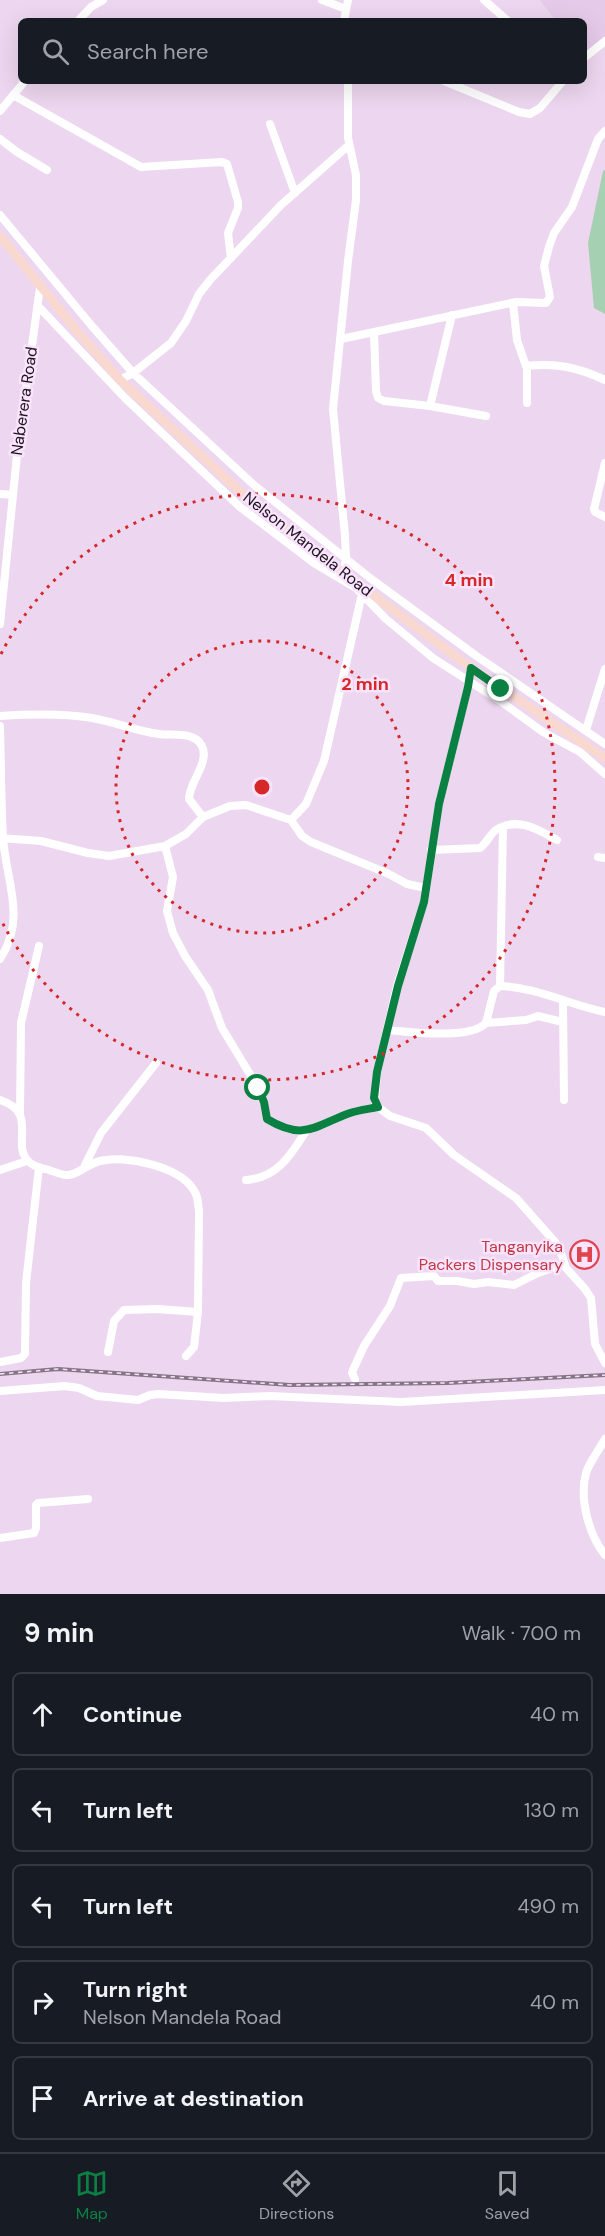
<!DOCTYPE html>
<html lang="en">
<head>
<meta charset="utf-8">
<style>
	:root { --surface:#171b24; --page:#20242c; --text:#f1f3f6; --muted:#9ea1a6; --line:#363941; --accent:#0b8043 }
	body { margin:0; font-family:"DM Sans",sans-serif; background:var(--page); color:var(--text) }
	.stop { position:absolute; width:18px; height:18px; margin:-14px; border:4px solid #0b8043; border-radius:50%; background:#fff }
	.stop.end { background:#0b8043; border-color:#fff; box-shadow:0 2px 6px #0008 }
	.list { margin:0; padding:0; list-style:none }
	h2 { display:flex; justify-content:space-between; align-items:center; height:78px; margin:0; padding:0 24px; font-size:26px }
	h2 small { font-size:20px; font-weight:400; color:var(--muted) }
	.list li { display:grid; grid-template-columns:39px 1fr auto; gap:18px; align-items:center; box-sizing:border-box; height:84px; margin:0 12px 12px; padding:0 12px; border:2px solid var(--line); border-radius:9px }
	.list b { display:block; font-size:22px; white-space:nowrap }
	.list p { margin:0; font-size:20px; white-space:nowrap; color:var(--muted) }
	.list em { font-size:20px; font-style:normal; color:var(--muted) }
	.icon { flex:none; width:33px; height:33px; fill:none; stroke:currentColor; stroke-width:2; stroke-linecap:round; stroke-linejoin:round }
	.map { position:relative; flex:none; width:605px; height:1594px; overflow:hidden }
	.search { position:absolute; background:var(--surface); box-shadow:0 6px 24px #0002; left:18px; right:18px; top:18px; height:66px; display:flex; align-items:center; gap:15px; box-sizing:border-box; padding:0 21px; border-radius:9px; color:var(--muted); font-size:22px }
	.sheet { height:558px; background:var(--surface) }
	nav { display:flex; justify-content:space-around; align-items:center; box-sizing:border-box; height:84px; border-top:2px solid var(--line); background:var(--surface); font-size:16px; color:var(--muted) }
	nav a { display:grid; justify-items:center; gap:3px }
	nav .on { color:var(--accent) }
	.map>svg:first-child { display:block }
</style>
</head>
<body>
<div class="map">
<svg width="605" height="1594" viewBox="0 0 605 1594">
	<rect width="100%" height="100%" fill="#edd6ef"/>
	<path fill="#e6cae9" d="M540,0H605V41L584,52V21H556Z"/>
	<path fill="#a6d0b2" d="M605,170V314L594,308L588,243L603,171Z"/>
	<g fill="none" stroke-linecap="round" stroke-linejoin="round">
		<path stroke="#fff" stroke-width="8" d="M322,0L346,9
			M484,0L508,21
			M78,21L91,7L103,0
			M344,21L348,0
			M584,58L605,41
			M444,81L519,112L530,114L540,108L563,81
			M13,95L141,167L222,162L227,164L238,202V208L228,233L231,258
			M0,111L25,81
			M270,124L295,193
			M0,139L17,152L47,170
			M0,215L91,325L133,373L254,485L370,578L475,655L605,744
			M513,303L517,340L527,369V403
			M38,306L125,398L240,507L314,563L356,588L386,619L433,658L503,703L543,732L580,752L605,774
			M374,332L376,391L378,398L384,401L430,406L486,416
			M341,339L516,302L546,303L550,297L544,266L549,247L554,233L572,207L598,139L605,131
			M526,366C557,363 577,367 605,380
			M120,380L133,373L171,343L186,321L199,294L210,280L281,205L349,145
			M430,406L452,315
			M605,463L594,509L595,512L605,517
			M0,494L13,495
			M343,572L346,558L345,536L333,409L348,261L356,200V175L348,138V81
			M0,624L17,455L40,287
			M471,668L468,687L439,804L424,902L397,986L377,1073L375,1102L378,1107L390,1116L426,1128L454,1155L516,1198L555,1242L559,1247L566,1268L585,1289L591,1298L595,1344L605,1363
			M0,716C31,714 62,713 92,718C115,722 137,731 159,734C173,736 194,731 202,746C210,763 189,782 189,799L203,817
			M0,726C1,763 1,800 3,838C6,881 27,918 0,959
			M586,730L605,669
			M291,820L302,836L311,842L389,874L407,884L426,888
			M0,838L41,841L88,853L109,856L165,846L186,834L203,817L230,806L246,805L291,820L306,804L324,761L362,594
			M165,846L173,877L167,911L173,933L185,956L208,990L222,1028L260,1091L264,1102L267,1119C304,1142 316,1125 350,1113C359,1110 369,1109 378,1107
			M431,850L480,848C487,843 490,834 496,830C517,816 539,830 557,840
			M598,857L605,858
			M500,986L503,827
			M563,1001L564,1100
			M486,1023L526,1020L538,1016L563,1022
			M388,1030C410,1032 470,1040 486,1023L494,991L500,986C535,987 571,1005 605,1012
			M0,1100C39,1112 11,1144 28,1161C33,1167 42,1168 49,1170C55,1172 61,1175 67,1175C76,1176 87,1164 100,1161C125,1155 178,1166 193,1189C198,1195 198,1203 199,1211L198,1312L194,1347L186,1356
			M20,1114L21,1023L39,946
			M85,1165L101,1133L156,1063
			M0,1170L27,1161
			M246,1180C277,1178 291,1155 306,1131
			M108,1352L114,1321L124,1310L157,1309L198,1312
			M0,1362L21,1358L25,1354L26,1283L39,1167
			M355,1379L352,1373L353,1370L364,1346L390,1306L401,1278L434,1276L438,1281H457L474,1284L488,1282L514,1285L538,1273L564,1264
			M0,1391L65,1386L79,1388L97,1396L138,1400L150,1395L158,1394L224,1398L270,1396L401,1402L605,1390
			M605,1439C599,1450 590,1461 586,1473C579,1499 589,1535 605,1555
			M0,1538L34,1533L36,1528V1505L38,1503L88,1499"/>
		<path stroke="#f9d9cf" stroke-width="9" d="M0,236L77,331L120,380L262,512L471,668L605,758"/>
		<defs>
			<path id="rail" d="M0,1374L58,1369L290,1385L448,1383L605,1375"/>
		</defs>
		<use href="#rail" stroke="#857587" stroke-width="4"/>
		<use href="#rail" stroke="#fae3fd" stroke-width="1.5" stroke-dasharray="4.5" stroke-linecap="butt"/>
	</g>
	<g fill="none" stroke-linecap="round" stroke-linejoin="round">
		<path stroke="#0b8043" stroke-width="8" d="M258,1088L264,1102L267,1119C305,1142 316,1125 350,1113C359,1110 369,1109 378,1107L374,1098L377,1072L398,986L424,902L439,804L468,687L471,668L501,689"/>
	</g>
	<g fill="none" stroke="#d62828" stroke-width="3" stroke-dasharray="3 6">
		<circle cx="262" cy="787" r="146"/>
		<path d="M1 654A293 293 0 1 1 1 920"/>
	</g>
	<defs>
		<symbol id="hospital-ring" viewBox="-11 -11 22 22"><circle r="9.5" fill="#fae3fd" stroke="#e0444e" stroke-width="1.5"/><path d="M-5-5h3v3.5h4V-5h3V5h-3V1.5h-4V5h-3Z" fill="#e0444e"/></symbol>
	</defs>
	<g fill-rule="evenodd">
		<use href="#hospital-ring" x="568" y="1238" width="33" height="33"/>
	</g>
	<g text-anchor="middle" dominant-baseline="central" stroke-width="5" stroke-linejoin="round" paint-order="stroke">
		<g font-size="16" fill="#1c141d" stroke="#fae3fd">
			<text transform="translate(24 401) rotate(-82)">Naberera Road</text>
			<text transform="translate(308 544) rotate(38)">Nelson Mandela Road</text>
		</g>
		<g font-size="16" fill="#be3a42" stroke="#fae3fd" text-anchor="end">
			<text x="563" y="1246">Tanganyika<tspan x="563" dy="18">Packers Dispensary</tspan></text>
		</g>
	</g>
	<circle cx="262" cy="787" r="9" fill="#d62828" stroke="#fae3fd" stroke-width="3"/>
	<g font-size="18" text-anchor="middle" font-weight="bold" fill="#d62828" stroke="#fae3fd" stroke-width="5" stroke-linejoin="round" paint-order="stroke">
		<text x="469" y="586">4 min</text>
		<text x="365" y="690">2 min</text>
	</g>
</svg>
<div class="stop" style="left:258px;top:1088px"></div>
<div class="stop end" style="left:501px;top:689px"></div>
<div class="search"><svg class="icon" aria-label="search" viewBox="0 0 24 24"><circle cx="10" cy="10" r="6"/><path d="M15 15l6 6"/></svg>Search here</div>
</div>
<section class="sheet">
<h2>9 min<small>Walk · 700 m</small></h2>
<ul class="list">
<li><svg class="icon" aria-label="ahead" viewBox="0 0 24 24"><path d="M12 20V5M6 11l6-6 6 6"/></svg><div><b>Continue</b></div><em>40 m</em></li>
<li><svg class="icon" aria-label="left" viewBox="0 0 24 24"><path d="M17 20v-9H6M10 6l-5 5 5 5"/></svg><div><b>Turn left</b></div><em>130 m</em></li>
<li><svg class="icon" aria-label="left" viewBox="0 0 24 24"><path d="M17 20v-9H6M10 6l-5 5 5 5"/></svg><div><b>Turn left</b></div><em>490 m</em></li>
<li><svg class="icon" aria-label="right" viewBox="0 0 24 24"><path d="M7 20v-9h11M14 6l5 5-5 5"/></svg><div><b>Turn right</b><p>Nelson Mandela Road</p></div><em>40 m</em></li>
<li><svg class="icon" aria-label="arrive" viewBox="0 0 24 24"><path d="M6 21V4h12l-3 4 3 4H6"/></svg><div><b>Arrive at destination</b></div></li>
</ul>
</section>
<nav>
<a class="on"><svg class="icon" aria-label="map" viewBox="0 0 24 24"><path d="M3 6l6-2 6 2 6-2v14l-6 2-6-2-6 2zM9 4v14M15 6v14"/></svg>Map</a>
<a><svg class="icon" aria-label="directions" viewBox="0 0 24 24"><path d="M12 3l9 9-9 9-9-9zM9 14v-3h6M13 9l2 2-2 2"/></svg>Directions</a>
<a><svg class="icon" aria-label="saved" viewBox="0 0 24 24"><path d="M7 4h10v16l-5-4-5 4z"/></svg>Saved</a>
</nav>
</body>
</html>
